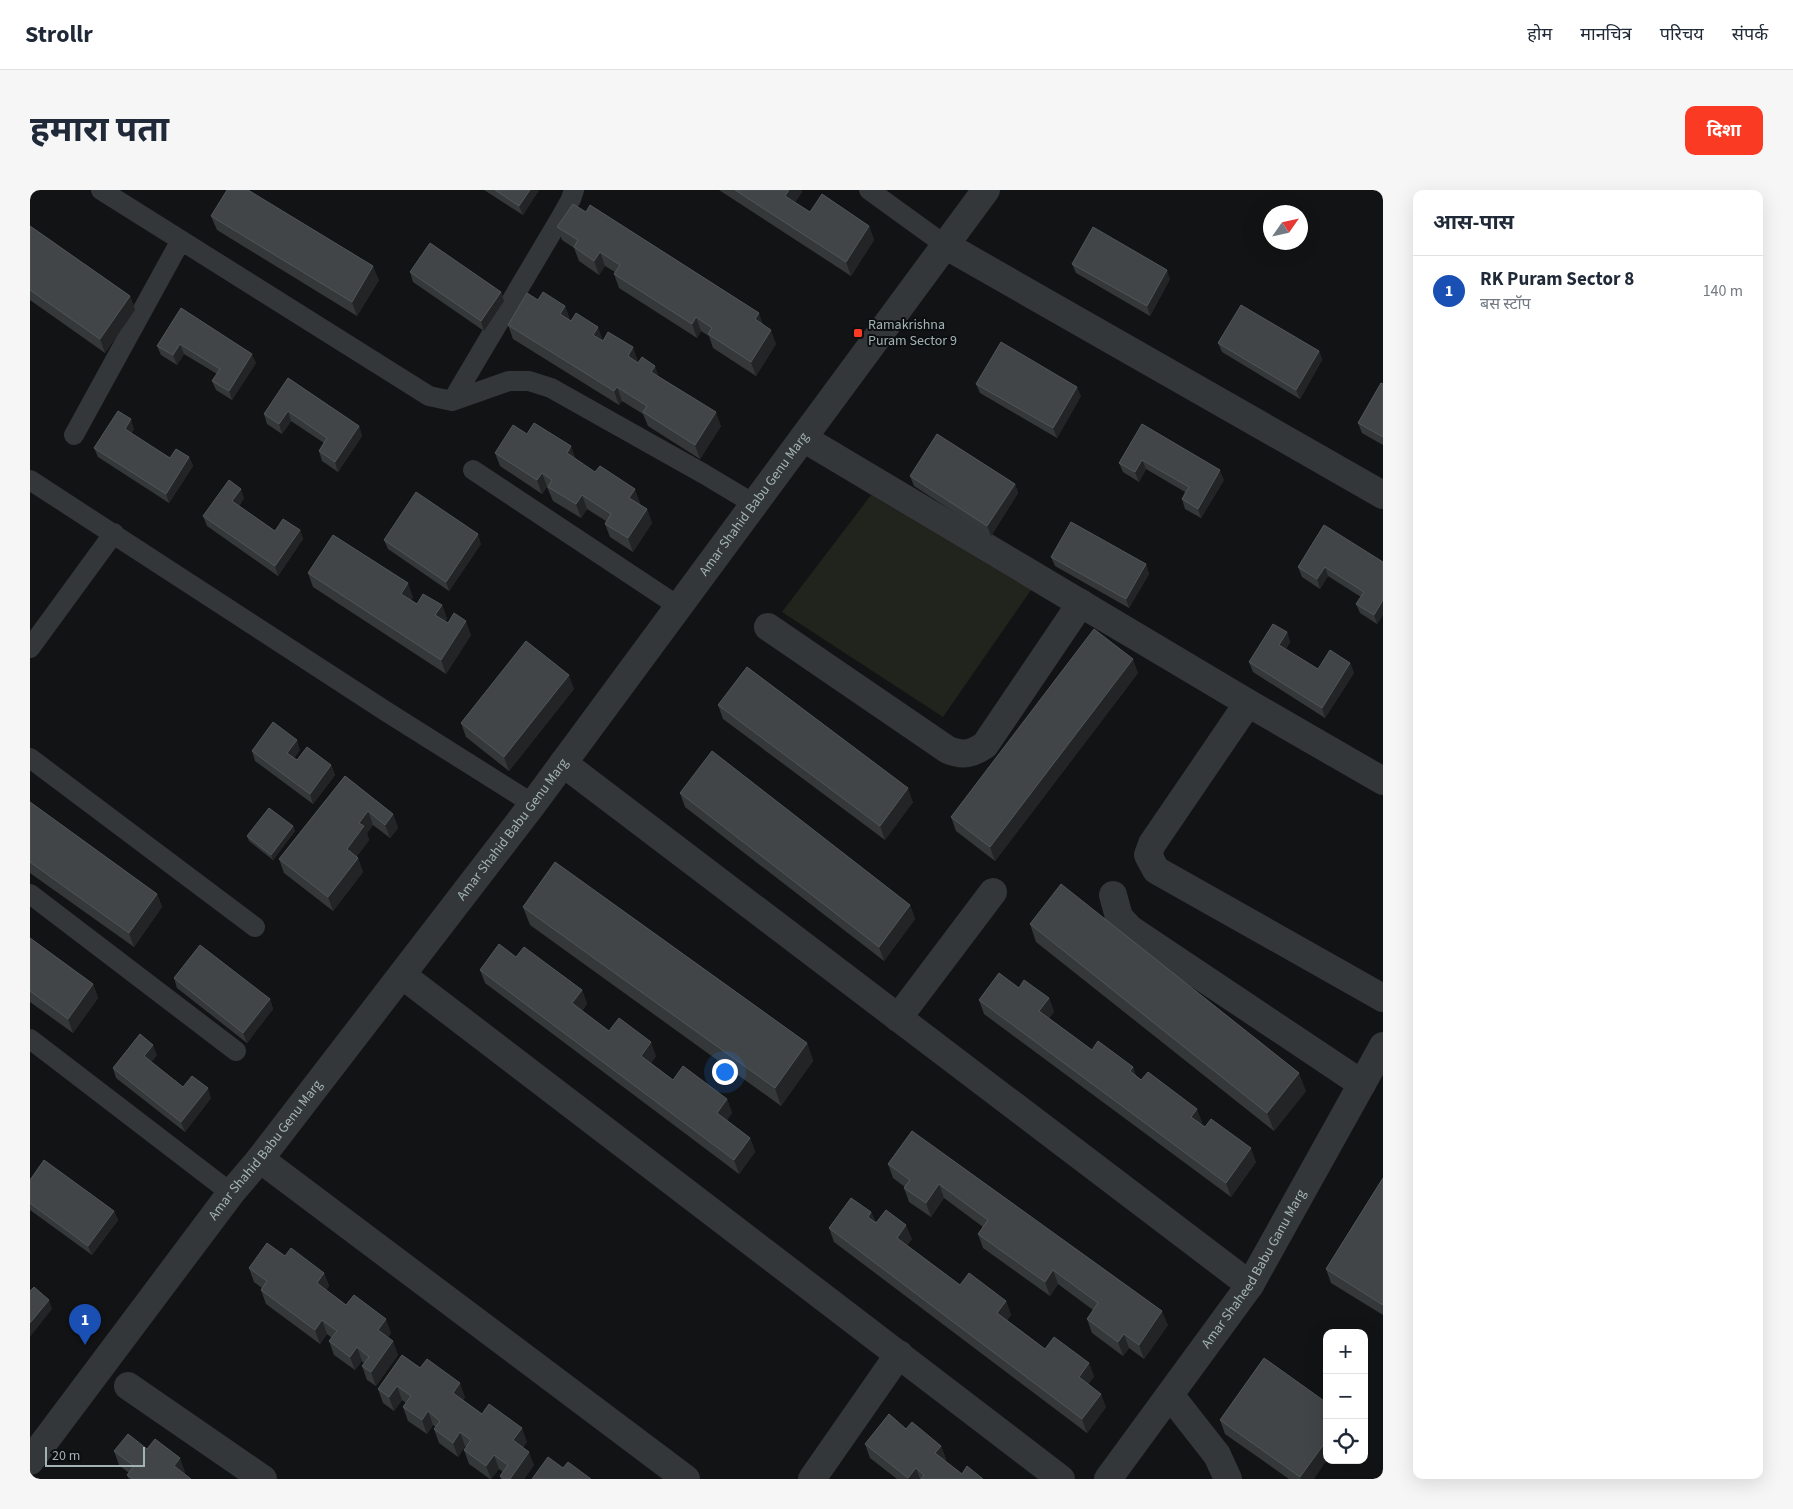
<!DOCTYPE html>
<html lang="hi">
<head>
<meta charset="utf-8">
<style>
	:root { --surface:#fff; --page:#f6f6f7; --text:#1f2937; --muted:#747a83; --line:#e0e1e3; --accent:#fa3a23 }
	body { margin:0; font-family:"Source Sans 3","Noto Sans Devanagari",sans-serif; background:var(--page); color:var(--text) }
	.controls { position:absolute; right:15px; bottom:15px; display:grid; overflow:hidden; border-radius:10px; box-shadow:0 5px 20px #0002 }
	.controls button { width:45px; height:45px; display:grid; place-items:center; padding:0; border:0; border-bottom:1px solid var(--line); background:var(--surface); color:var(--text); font:25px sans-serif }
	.compass { position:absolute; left:1233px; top:15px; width:45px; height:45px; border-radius:50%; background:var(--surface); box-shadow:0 5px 20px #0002; rotate:56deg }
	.scale { position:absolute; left:15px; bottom:12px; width:100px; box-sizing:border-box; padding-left:5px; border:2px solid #a3b3b5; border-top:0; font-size:14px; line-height:18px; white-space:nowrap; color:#a3b3b5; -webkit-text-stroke:4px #0d0e0f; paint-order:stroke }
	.you { position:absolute; left:694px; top:881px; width:18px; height:18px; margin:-12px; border:4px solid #fff; border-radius:50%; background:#1a73e8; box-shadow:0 0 0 8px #1a73e833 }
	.badge { display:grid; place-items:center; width:32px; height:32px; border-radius:50%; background:var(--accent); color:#fff; font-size:16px; font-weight:700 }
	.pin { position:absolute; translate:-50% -41px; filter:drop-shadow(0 1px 2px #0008) }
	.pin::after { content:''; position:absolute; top:26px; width:18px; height:15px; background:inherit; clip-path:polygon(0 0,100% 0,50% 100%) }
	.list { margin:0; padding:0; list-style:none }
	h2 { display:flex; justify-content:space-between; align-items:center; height:65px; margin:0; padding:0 20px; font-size:21px }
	h2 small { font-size:16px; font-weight:400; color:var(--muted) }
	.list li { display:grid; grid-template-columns:32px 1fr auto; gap:15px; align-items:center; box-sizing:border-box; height:70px; padding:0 20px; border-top:1px solid var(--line) }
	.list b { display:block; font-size:19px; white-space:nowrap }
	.list p { margin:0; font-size:16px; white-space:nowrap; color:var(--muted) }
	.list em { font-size:16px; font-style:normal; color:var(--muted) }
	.icon { flex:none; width:28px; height:28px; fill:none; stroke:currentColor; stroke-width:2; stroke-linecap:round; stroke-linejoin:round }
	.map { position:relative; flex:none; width:1353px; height:1289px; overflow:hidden; border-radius:10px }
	header { display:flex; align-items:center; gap:30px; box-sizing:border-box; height:70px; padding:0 25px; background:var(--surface); border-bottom:1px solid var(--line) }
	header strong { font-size:24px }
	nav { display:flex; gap:28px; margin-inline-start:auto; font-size:18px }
	.intro { display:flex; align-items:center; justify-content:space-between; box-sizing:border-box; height:120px; padding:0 30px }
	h1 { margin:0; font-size:35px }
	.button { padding:12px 22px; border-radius:10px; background:var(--accent); color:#fff; font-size:18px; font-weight:700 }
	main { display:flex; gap:30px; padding:0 30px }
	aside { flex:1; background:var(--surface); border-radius:10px; box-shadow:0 5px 20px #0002 }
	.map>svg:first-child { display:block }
</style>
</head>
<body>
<header>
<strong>Strollr</strong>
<nav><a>होम</a><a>मानचित्र</a><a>परिचय</a><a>संपर्क</a></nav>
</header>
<div class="intro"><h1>हमारा पता</h1><a class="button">दिशा</a></div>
<main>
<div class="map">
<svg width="1353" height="1289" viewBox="0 0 1353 1289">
	<rect width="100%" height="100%" fill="#121314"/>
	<path fill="#20241c" d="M841,305L1001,400L913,527L752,422Z"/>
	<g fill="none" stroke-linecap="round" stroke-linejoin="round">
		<path stroke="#333739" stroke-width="20" d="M71,0L399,206L422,211L479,191H499L521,198L674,284L724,314
			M839,0L915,55
			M422,211L531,27L541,9L544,0
			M44,245L151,50
			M443,280L648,416
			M0,290L357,522L503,614
			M0,458L84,343
			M0,568L225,737
			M0,704L206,861
			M0,849L201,1003"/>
		<g stroke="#333739" stroke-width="28">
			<path d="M915,55L1353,305"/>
			<path d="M773,248L1218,513L1353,591"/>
			<path d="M738,437L918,560C933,566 942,564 955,555L1051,413"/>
			<path d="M1218,513L1122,654L1118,665L1126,680L1353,808"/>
			<path d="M533,573L1220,1095"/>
			<path d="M1083,705L1089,727L1100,739L1332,894"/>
			<path d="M372,785L1031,1289"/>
			<path d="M868,828L963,702"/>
			<path d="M230,969L656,1289"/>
			<path d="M98,1196L233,1289"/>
			<path d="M1140,1205L1187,1265L1198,1289"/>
			<path d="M782,1289L869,1164"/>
			<path id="s1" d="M1078,1289L1220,1095L1353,856"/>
		</g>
		<path stroke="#333739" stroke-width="28" id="s2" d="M0,1271L201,1003L230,969L503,614L956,0"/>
	</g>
	<path fill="#353839" d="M454,0H509L493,25Z
		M689,0H771L772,2L765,12L780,22L839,36L844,50L821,86Z
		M181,26L349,90L327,126L187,40Z
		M0,36L100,106L105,120L75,163L0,110Z
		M527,37L733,135L746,154L726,186L683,158L679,146L671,141L667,148L589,98L584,84L585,82L575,76L569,85L549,71L544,58L532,50Z
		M1042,74L1140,89L1120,126L1046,83Z
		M380,82L471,102L474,111L454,141L383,92Z
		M508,110L535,116L540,130L608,171L607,172L628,186L691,236L670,269L618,236L613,224L592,211L589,215L483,149L478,135Z
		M151,118L226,173L202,210L186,200L182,191L187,184L154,164L147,175L131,165L127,156Z
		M1188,153L1289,161L1292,170L1270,209L1192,162Z
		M258,188L329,236L332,246L308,282L292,271L289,261L294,253L261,231L252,244L237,234L234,224Z
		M946,194L1051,206L1027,248L950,203Z
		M1353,194V255L1332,243L1328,233Z
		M1112,234L1194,290L1171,328L1155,319L1152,309L1155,302L1116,279L1109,292L1093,282L1089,273Z
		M104,239L101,244L140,268L159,267L163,276L139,313L68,267L64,258Z
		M497,244L546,270L610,313L609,314L617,319L622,333L603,362L580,347L575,334L576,331L557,319L551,328L523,311L517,297L512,304L470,276L465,263Z
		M880,286L985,294L988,303L961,346L884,296Z
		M214,308L209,316L245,341L270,340L273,349L248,386L177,336L173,326Z
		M354,350L451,354L419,401L358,359Z
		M1021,367L1116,374L1119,384L1099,418L1025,376Z
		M1353,372V425L1347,434L1330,423L1326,414L1331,407L1298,386L1290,399L1272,387L1268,377Z
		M278,383L383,407L381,410L387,414L412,415L417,429L415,431L441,445L416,484L283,397Z
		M1257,442L1260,452L1256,459L1288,479L1320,473L1324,483L1295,528L1223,482L1219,472Z
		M1108,483L965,671L926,641L921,627Z
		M544,499L479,581L436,547L431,533Z
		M688,515L883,612L855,650L693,529Z
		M270,560L264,568L267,570L301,575L305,585L283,614L225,571L222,561Z
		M315,586L363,624L368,638L360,648L343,635L337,643L339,650L327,666L333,682L303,721L254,683L249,669Z
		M650,603L880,715L885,729L854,771L655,617Z
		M0,612L127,704L132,717L104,757L0,683Z
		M263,636L265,641L243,670L219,651L217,646Z
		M493,717L777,853L783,871L751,916L500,735Z
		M1000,734L1276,901L1244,941L1006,752Z
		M0,748L63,794L68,808L43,843L0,812Z
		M486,767L552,800L557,814L552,821L579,841L626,866L621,873L643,890L697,909L702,923L697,930L720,948L725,962L709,984L455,793L450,780Z
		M144,788L240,809L243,819L217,853L147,798Z
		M989,798L1019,808L1024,822L1019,828L1062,860L1103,877L1106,886L1172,932L1171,934L1226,972L1201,1007L954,824L949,810Z
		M127,865L121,872L153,897L181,908L155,942L86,888L83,878Z
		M882,941L1138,1135L1114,1169L1099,1158L1093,1166L1062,1143L1057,1129L1063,1120L1028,1094L1020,1106L953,1058L948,1044L953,1037L914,1008L901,1027L879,1012L874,998L875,997L863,988L858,974Z
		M1353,988V1125L1301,1093L1296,1079Z
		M0,990L84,1021L88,1030L62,1065L0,1020Z
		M841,1022L845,1031L882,1049L877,1055L930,1095L976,1111L981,1125L977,1130L1015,1159L1059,1173L1064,1187L1058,1194L1076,1217L1057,1243L804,1052L799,1038Z
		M255,1066L294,1083L299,1096L296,1100L316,1115L361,1143L358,1147L368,1165L346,1196L337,1190L332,1176L334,1173L332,1171L325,1180L304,1165L299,1151L302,1148L297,1144L290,1154L236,1114L231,1100L232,1098L224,1092L219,1078Z
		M372,1165L435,1207L433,1210L452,1224L497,1252L493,1257L504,1275L494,1289H471L470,1286L473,1282L469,1279L461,1289H460L439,1274L434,1260L437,1257L435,1256L428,1267L409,1253L404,1239L406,1237L403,1235L397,1244L378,1231L373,1217L376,1213L372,1210L364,1221L353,1213L348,1199Z
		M1190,1230L1284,1289H1259L1195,1244Z
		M835,1254L911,1256L916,1269L915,1271L932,1284L953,1289H867L840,1268Z
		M117,1259L155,1282L154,1283L161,1289H99L97,1285L99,1283L89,1275L84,1261Z"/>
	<path fill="#222425" d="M500,0H509L493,25L489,16Z
		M759,0H771L772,2L760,20L755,6Z
		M839,36L844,50L821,86L816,72Z
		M570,62L575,76L569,85L564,71Z
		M343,76L349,90L327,126L322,112Z
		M1137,80L1140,89L1120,126L1117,116Z
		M471,102L474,111L454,141L451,131Z
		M100,106L105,120L75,163L70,149Z
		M535,116L540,130L535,138L530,124Z
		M729,123L734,137L725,129Z
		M666,127L671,141L667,148L662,134Z
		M568,137L573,151L568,159L563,145Z
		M741,140L746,154L726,186L721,172Z
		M150,154L154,164L147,175L143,165Z
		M603,157L608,171L603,180L598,166Z
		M1289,161L1292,170L1270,209L1266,200Z
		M222,164L226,173L202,210L199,201Z
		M625,176L630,190L621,182Z
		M587,197L592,211L589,215L584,201Z
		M1047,197L1051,206L1027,248L1023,238Z
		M258,221L261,231L252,244L249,234Z
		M686,222L691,236L670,269L665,255Z
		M101,229L104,239L98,249L95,239Z
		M329,236L332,246L308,282L305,272Z
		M541,256L546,270L537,263Z
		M159,267L163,276L139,313L136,304Z
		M1112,270L1116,279L1109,292L1105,282Z
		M1190,280L1194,290L1171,328L1168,319Z
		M512,283L517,297L512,304L507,290Z
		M985,294L988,303L961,346L957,336Z
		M211,299L214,308L206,320L202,311Z
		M605,299L610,313L604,322L599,308Z
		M552,305L557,319L551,328L546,314Z
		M617,319L622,333L603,362L598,348Z
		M270,340L273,349L248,386L245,376Z
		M448,344L451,354L419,401L416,392Z
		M1116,374L1119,384L1099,418L1096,409Z
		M1295,377L1298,386L1290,399L1287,389Z
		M378,393L383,407L376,418L371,404Z
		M1353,410V425L1347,434L1344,425Z
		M412,415L417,429L410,439L405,425Z
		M436,431L441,445L416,484L411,470Z
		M1257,442L1260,452L1253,464L1249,455Z
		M1103,469L1108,483L965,671L960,657Z
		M1320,473L1324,483L1295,528L1292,518Z
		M539,485L544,499L479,581L474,567Z
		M267,550L270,560L260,573L257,563Z
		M301,575L305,585L283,614L280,604Z
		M878,598L883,612L855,650L850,636Z
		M338,621L343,635L337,643L339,650L322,672L317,659L329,633Z
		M363,624L368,638L360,648L355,635Z
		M263,636L265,641L243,670L241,665Z
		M328,668L333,682L303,721L298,707Z
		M127,704L132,717L104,757L99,743Z
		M880,715L885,729L854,771L849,757Z
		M63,794L68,808L43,843L38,829Z
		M552,800L557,814L547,827L542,813Z
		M1019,808L1024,822L1014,835L1009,821Z
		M240,809L243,819L217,853L213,843Z
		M621,852L626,866L616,880L611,866Z
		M777,853L783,871L751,916L745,898Z
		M123,855L127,865L118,876L114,866Z
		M1103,877L1108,891L1100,881Z
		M1269,883L1276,901L1244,941L1237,923Z
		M178,898L181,908L155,942L151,932Z
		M697,909L702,923L692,937L687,923Z
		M1167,919L1172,932L1166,940L1161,927Z
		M720,948L725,962L709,984L704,970Z
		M1221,958L1226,972L1201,1007L1196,993Z
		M909,994L914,1008L901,1027L896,1013Z
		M84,1021L88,1030L62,1065L58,1056Z
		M841,1022L846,1036L838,1027Z
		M876,1035L882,1049L872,1062L867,1048Z
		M1023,1080L1028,1094L1020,1106L1015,1092Z
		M294,1083L299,1096L292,1107L287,1093Z
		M19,1110L22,1119L0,1147V1133Z
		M976,1111L981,1125L972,1137L967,1123Z
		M1132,1121L1138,1135L1114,1169L1109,1155Z
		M356,1129L361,1143L353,1154L348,1140Z
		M292,1130L297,1144L290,1154L285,1140Z
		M1094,1144L1099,1158L1093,1166L1088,1152Z
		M363,1151L368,1165L346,1196L341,1182Z
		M327,1157L332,1171L325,1180L320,1167Z
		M1059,1173L1064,1187L1054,1200L1049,1187Z
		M430,1193L435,1207L428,1217L423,1203Z
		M367,1196L372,1210L364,1221L359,1207Z
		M1071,1204L1076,1217L1057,1243L1052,1229Z
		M398,1221L403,1235L397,1244L392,1230Z
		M492,1238L497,1252L488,1264L483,1250Z
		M430,1242L435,1256L428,1267L423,1253Z
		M1297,1250V1270L1284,1289H1271L1270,1287Z
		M911,1256L916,1269L910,1277L905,1263Z
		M499,1262L504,1275L494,1289H480Z
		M464,1265L469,1279L461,1289L456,1276Z
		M150,1268L155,1282L149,1289L144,1276Z
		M886,1278L890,1289H878V1288Z"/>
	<path fill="#414547" stroke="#505758" d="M197,0H218L343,76L322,112L181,26Z
		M465,0H500L489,16Z
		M705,0H759L755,6L780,22L792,4L839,36L816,72Z
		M543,14L556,22L560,15L729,123L725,129L741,140L721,172L678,144L682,138L666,127L662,134L584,84L590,75L570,62L564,71L544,57L548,50L527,37Z
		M0,36L100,106L70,149L0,100Z
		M1063,37L1137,80L1117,116L1042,74Z
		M400,53L471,102L451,131L380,82Z
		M513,102L535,116L530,124L541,131L546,123L568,137L563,145L573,151L578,142L603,157L598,166L608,173L612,167L625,176L621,182L686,222L665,255L613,222L617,216L587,197L584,201L478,135L497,103L508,110Z
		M1211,115L1289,161L1266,200L1188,153Z
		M151,118L222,164L199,201L182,191L190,179L150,154L143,165L127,156Z
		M971,152L1047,197L1023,238L946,194Z
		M258,188L329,236L305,272L289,261L297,248L258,221L249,234L234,224Z
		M1351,193L1353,194V247L1328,233Z
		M88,221L101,229L95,239L140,268L146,259L159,267L136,304L64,258Z
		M504,233L541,256L537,263L565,282L570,276L605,299L599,308L617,319L598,348L575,334L581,324L552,305L546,314L518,297L522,290L512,283L507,290L465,263L483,235L497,244Z
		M1112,234L1190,280L1168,319L1152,309L1159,297L1112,270L1105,282L1089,273Z
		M907,244L985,294L957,336L880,286Z
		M199,290L211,299L202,311L245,341L253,329L270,340L245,376L173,326Z
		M386,302L448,344L416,392L354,350Z
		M1041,332L1116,374L1096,409L1021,367Z
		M1294,335L1353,372V410L1344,425L1326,414L1334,402L1295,377L1287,389L1268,377Z
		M303,345L378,393L371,404L387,414L393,404L412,415L405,425L418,433L424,423L436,431L411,470L278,383Z
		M1243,434L1257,442L1249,455L1288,479L1300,460L1320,473L1292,518L1219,472Z
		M1064,439L1103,469L960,657L921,627Z
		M496,451L539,485L474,567L431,533Z
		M717,477L878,598L850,636L688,515Z
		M243,532L267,550L257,563L267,570L277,557L301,575L280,604L222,561Z
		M682,561L880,715L849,757L650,603Z
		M315,586L363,624L355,635L338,621L329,633L334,636L317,659L328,668L298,707L249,669Z
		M0,612L127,704L99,743L0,672Z
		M239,618L263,636L241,665L217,646Z
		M525,672L777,853L745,898L493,717Z
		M1031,694L1269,883L1237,923L1000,734Z
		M0,748L63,794L38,829L0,801Z
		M469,754L486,767L494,757L552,800L542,813L579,841L589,828L621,852L611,866L643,890L653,876L697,909L687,923L720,948L704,970L450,780Z
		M170,755L240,809L213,843L144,788Z
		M969,783L989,798L994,790L1019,808L1009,821L1062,860L1068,851L1103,877L1100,881L1111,890L1118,882L1167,919L1161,927L1175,937L1181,929L1221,958L1196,993L949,810Z
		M110,844L123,855L114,866L153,897L162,886L178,898L151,932L83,878Z
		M882,941L1132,1121L1109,1155L1094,1144L1088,1152L1057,1129L1068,1113L1023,1080L1015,1092L948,1044L958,1030L909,994L896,1013L874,998L880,990L858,974Z
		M14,970L84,1021L58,1056L0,1013V990Z
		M1353,988V1115L1296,1079Z
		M821,1008L841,1022L838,1027L846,1033L856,1020L876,1035L867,1048L930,1095L939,1083L976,1111L967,1123L1015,1159L1024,1147L1059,1173L1049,1187L1071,1204L1052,1229L799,1038Z
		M237,1053L255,1066L261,1058L294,1083L287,1093L316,1115L324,1105L356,1129L348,1140L363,1151L341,1182L332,1176L339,1167L327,1157L320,1167L299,1151L307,1141L292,1130L285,1140L231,1100L237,1091L219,1078Z
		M4,1097L19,1110L0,1133V1101Z
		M372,1165L390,1178L397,1169L430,1193L423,1203L452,1224L459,1214L492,1238L483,1250L499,1262L480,1289H474L470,1286L478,1275L464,1265L456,1276L434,1260L441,1250L430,1242L423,1253L404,1239L410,1231L398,1221L392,1230L373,1217L381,1206L367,1196L359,1207L348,1199Z
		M1234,1168L1297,1213V1250L1270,1287L1190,1230Z
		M859,1224L876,1239L882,1232L911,1256L905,1263L932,1284L937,1276L953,1289H891L894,1285L886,1278L878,1288L835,1254Z
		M98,1244L117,1259L125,1249L150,1268L144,1276L161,1289H103L97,1285L104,1276L84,1261Z
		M518,1267L533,1278L538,1272L561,1289H502Z"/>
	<rect fill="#fa3a23" stroke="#0d0e0f" stroke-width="2" x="823" y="138" width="10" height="10" rx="2.5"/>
	<g text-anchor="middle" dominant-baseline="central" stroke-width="4" stroke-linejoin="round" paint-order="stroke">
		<g font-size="14" fill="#a3b3b5" stroke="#0d0e0f" text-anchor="start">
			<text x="838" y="135">Ramakrishna<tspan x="838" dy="16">Puram Sector 9</tspan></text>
		</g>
		<g font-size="14" fill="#a3b3b5" stroke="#0d0e0f">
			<text stroke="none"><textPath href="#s2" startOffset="1200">Amar Shahid Babu Genu Marg</textPath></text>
			<text stroke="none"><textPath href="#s2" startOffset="795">Amar Shahid Babu Genu Marg</textPath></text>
			<text stroke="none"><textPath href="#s2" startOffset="390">Amar Shahid Babu Genu Marg</textPath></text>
			<text stroke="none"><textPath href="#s1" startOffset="256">Amar Shaheed Babu Ganu Marg</textPath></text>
		</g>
	</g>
</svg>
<div class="controls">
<button>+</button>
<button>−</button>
<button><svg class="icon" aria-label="locate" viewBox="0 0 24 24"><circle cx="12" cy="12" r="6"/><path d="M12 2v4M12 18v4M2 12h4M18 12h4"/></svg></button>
</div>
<svg class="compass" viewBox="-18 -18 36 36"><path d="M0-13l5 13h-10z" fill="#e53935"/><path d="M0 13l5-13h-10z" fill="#747a83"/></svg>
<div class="scale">20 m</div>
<div class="you"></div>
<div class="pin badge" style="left:55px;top:1155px;background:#1a4fb4">1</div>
</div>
<aside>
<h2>आस-पास<small></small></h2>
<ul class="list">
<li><span class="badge" style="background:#1a4fb4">1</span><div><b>RK Puram Sector 8</b><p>बस स्टॉप</p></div><em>140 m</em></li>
</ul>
</aside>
</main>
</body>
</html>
